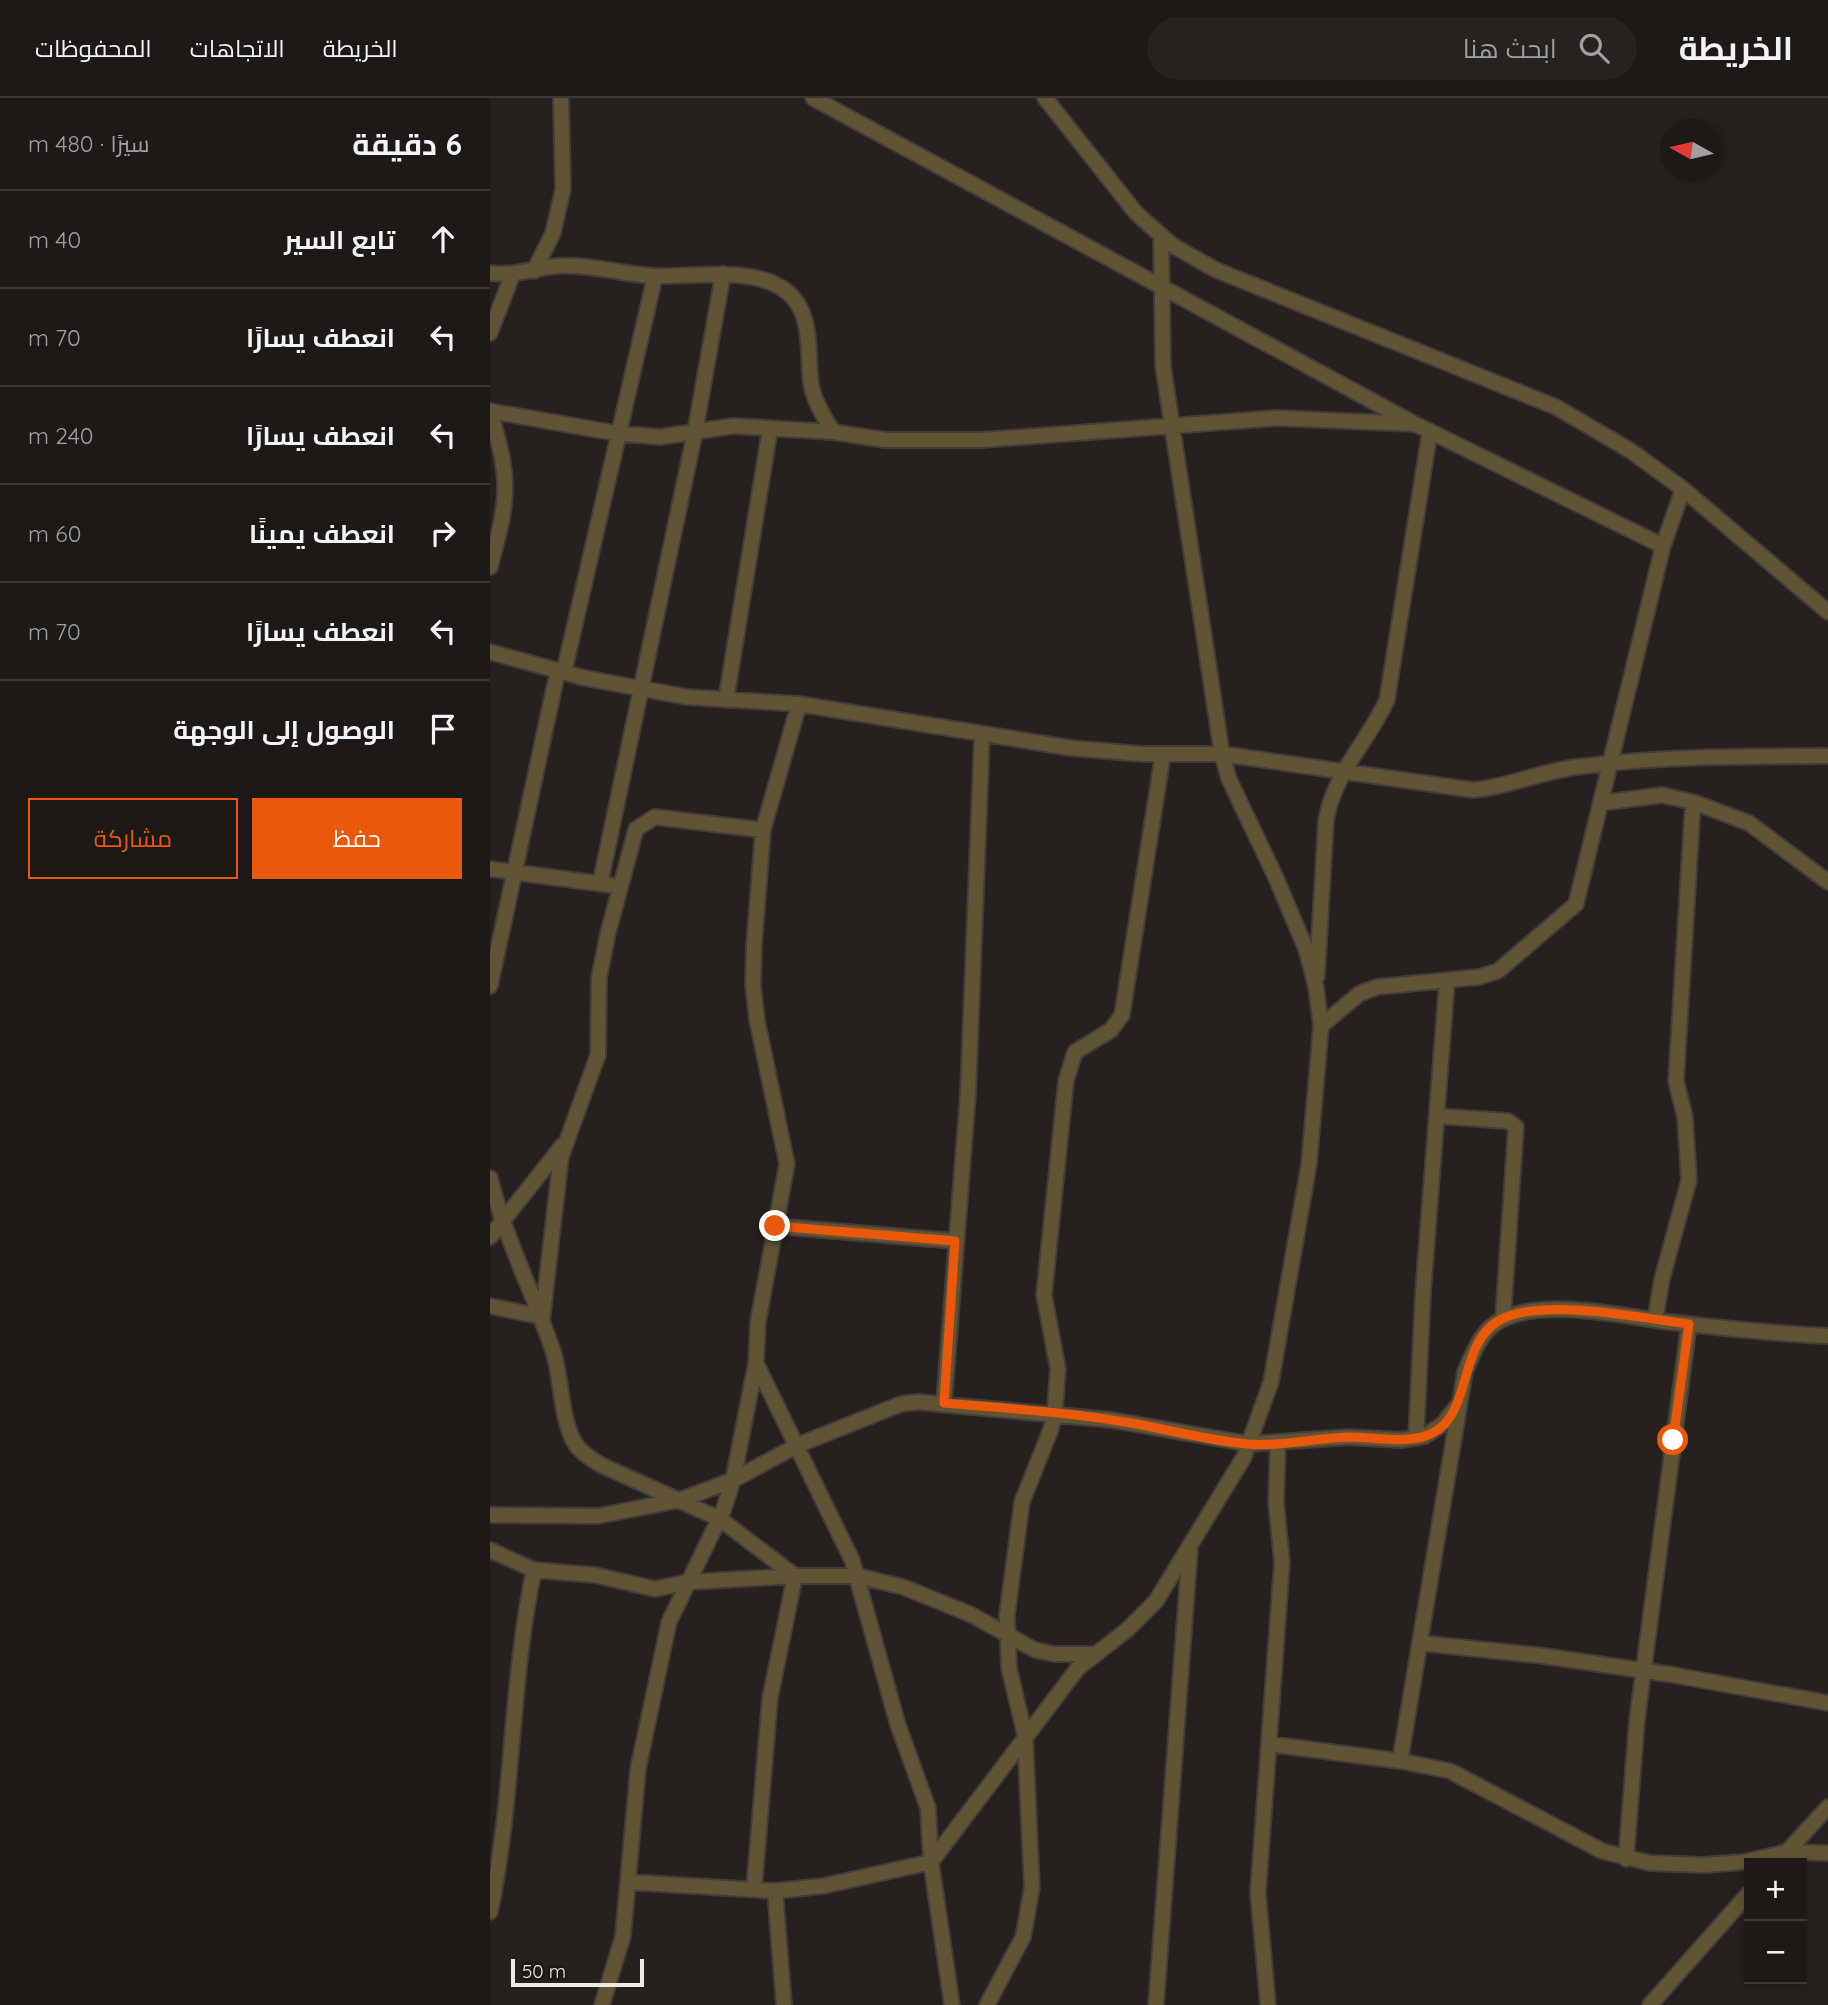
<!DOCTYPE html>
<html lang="ar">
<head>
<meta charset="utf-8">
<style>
	:root { --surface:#1c1917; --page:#252220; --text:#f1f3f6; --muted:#a0a0a1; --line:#3a3836; --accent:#ea580c }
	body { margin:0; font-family:Quicksand,Cairo,sans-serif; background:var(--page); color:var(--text); direction:rtl }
	.controls { position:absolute; right:21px; bottom:21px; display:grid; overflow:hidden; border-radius:0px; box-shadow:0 4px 10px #0003 }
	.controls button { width:63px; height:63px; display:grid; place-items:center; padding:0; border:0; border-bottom:2px solid var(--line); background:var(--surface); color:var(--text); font:35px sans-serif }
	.compass { position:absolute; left:1170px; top:21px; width:63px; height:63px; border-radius:50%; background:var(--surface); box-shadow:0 4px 10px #0003; rotate:278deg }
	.scale { position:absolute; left:21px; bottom:18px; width:133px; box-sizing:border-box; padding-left:7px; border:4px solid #eeeae8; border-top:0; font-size:19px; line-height:24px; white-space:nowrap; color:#eeeae8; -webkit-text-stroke:5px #1d1715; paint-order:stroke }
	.stop { position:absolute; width:21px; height:21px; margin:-16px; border:5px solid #ea580c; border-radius:50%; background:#fff }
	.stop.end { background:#ea580c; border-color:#fff; box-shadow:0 2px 7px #0008 }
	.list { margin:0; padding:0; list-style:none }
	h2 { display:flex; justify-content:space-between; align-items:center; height:91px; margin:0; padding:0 28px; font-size:30px }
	h2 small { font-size:23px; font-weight:400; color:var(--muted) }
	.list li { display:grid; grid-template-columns:46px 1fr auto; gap:21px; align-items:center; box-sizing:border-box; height:98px; padding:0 28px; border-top:2px solid var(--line) }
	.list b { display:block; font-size:26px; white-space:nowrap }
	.list em { font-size:23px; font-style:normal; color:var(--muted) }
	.actions { display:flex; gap:14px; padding:21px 28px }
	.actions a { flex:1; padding:16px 0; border:2px solid var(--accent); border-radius:0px; text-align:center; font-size:24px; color:var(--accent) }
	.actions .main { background:var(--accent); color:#fff }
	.icon { flex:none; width:38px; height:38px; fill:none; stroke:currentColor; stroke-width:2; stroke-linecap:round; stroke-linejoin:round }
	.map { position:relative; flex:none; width:1338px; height:1907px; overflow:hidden; direction:ltr }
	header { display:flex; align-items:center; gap:42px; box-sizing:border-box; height:98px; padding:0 35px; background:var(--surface); border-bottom:2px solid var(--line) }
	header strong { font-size:33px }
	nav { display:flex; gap:38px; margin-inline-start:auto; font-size:24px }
	.search { width:490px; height:63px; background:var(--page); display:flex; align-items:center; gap:18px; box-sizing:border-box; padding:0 24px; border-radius:38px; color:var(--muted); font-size:26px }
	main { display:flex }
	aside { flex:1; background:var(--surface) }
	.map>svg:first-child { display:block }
</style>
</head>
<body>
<header>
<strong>الخريطة</strong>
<div class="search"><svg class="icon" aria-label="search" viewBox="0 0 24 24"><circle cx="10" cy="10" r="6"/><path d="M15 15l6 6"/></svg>ابحث هنا</div>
<nav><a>الخريطة</a><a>الاتجاهات</a><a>المحفوظات</a></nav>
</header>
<main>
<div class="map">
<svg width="1338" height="1907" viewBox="0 0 1338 1907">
	<rect width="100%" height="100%" fill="#26211f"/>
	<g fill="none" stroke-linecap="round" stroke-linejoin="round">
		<defs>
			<path id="street" d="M323,0L921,324
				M555,0L646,115L682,147L726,172L1066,309L1141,353L1193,391L1338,514
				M44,173L63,135L73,91L71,0
				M0,175C26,178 43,170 68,168C100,166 132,176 164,178C207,180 288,162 311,212C321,233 318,263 321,286C324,303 334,319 343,334
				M0,235L22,178
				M0,313L125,335L170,339L243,328L343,334L395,342H492L787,320L925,326L1173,448
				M0,314C21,382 19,400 0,469
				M0,554L95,580L197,599L309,606L581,650L652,656H732L983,692C1019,689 1051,673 1087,669C1170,658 1254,658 1338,658
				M74,574L165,178
				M236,602L280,331
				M309,606L273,732L264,848L263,887L267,922L297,1066L268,1224L266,1265L362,1462L408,1627L438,1710L441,1764L462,1907
				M1111,705L1172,697L1203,704L1259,725L1338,784
				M0,771L120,787
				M110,786L205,334L233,176
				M827,878L836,722C846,671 876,647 897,602L940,333
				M0,888L68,572
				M831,928L869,896L887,889L989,879L1008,873L1086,806L1173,448L1193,391
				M947,1018L1018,1023L1026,1029L1013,1220
				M0,1080C15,1140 43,1194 63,1253C72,1282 70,1314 83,1342C89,1354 100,1360 111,1367L230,1421L305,1478L280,1600L264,1791
				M285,1128L465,1143
				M0,1139L72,1048
				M0,1208L48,1218
				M1165,1222L1172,1181L1199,1082L1195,1019L1186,983L1203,704
				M52,1223L71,1059L108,957L109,880L118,835L146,731L165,719L273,732
				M454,1305L478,996L492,637
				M926,1340L933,1195L957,883
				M0,1417L108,1418L190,1402L243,1382L308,1347L411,1306L428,1304L622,1322L759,1346L858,1339L911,1342L935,1338L953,1326L970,1304
				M0,1452L44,1472L105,1477L165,1491L198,1484L305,1478H368L413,1489L480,1516L545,1552L564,1556H603
				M930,1545L1054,1558L1184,1577L1338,1605
				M779,1646L910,1663L960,1673L1112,1753L1160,1765L1214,1767L1254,1764L1297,1754L1338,1755
				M910,1663L975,1274C984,1253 992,1229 1015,1220C1058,1201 1133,1218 1179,1224C1232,1230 1285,1236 1338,1238
				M1294,1757L1338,1709
				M1136,1761L1147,1622L1199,1226
				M138,1784L285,1793L333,1788L441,1764L588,1570L637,1532L666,1503L754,1359L781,1284L819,1066L831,928L826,889L816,851L786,780L739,681L732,656L673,268L671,137
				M285,1793L294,1907
				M0,1814C24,1701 20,1585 44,1472
				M112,1907L133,1838L148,1671L179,1524L233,1413L243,1382L266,1265
				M497,1907L533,1839L542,1790L535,1637L519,1570L517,1517L532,1404L561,1331L565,1310L568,1271L554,1197L576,983L585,954L621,932L632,917L673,656
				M666,1907L700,1451
				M778,1907L768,1795L792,1464L786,1404L788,1344
				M1160,1907L1259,1795"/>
		</defs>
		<use href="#street" stroke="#423d3b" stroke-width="18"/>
		<use href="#street" stroke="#615435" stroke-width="14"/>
	</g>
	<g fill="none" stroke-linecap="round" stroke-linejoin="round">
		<path stroke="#ea580c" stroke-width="9" d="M285,1128L465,1143L454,1305C510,1310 567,1313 622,1322C667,1328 712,1342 758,1346C790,1349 825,1340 858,1339C883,1339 907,1345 932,1339C988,1325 962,1241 1016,1219C1061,1201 1150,1220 1199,1226L1183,1342"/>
	</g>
</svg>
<div class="controls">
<button>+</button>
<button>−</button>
</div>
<svg class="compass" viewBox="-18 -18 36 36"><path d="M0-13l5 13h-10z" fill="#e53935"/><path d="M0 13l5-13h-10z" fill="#a0a0a1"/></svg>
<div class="scale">50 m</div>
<div class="stop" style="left:1183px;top:1342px"></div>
<div class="stop end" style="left:285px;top:1128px"></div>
</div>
<aside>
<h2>6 دقيقة<small>سيرًا · 480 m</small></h2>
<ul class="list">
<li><svg class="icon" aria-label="ahead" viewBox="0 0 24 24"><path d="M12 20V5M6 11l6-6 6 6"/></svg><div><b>تابع السير</b></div><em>40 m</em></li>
<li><svg class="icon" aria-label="left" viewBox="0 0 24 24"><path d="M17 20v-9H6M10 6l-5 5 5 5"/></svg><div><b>انعطف يسارًا</b></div><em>70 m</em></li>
<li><svg class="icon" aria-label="left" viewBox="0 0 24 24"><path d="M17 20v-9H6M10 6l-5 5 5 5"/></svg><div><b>انعطف يسارًا</b></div><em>240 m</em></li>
<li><svg class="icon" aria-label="right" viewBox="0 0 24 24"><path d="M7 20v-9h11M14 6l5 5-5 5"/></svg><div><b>انعطف يمينًا</b></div><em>60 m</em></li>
<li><svg class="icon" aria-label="left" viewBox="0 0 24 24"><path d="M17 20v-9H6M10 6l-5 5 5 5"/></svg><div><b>انعطف يسارًا</b></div><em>70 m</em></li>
<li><svg class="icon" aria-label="arrive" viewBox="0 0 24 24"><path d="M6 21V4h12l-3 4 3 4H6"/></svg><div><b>الوصول إلى الوجهة</b></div></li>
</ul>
<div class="actions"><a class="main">حفظ</a><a>مشاركة</a></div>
</aside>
</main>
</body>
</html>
